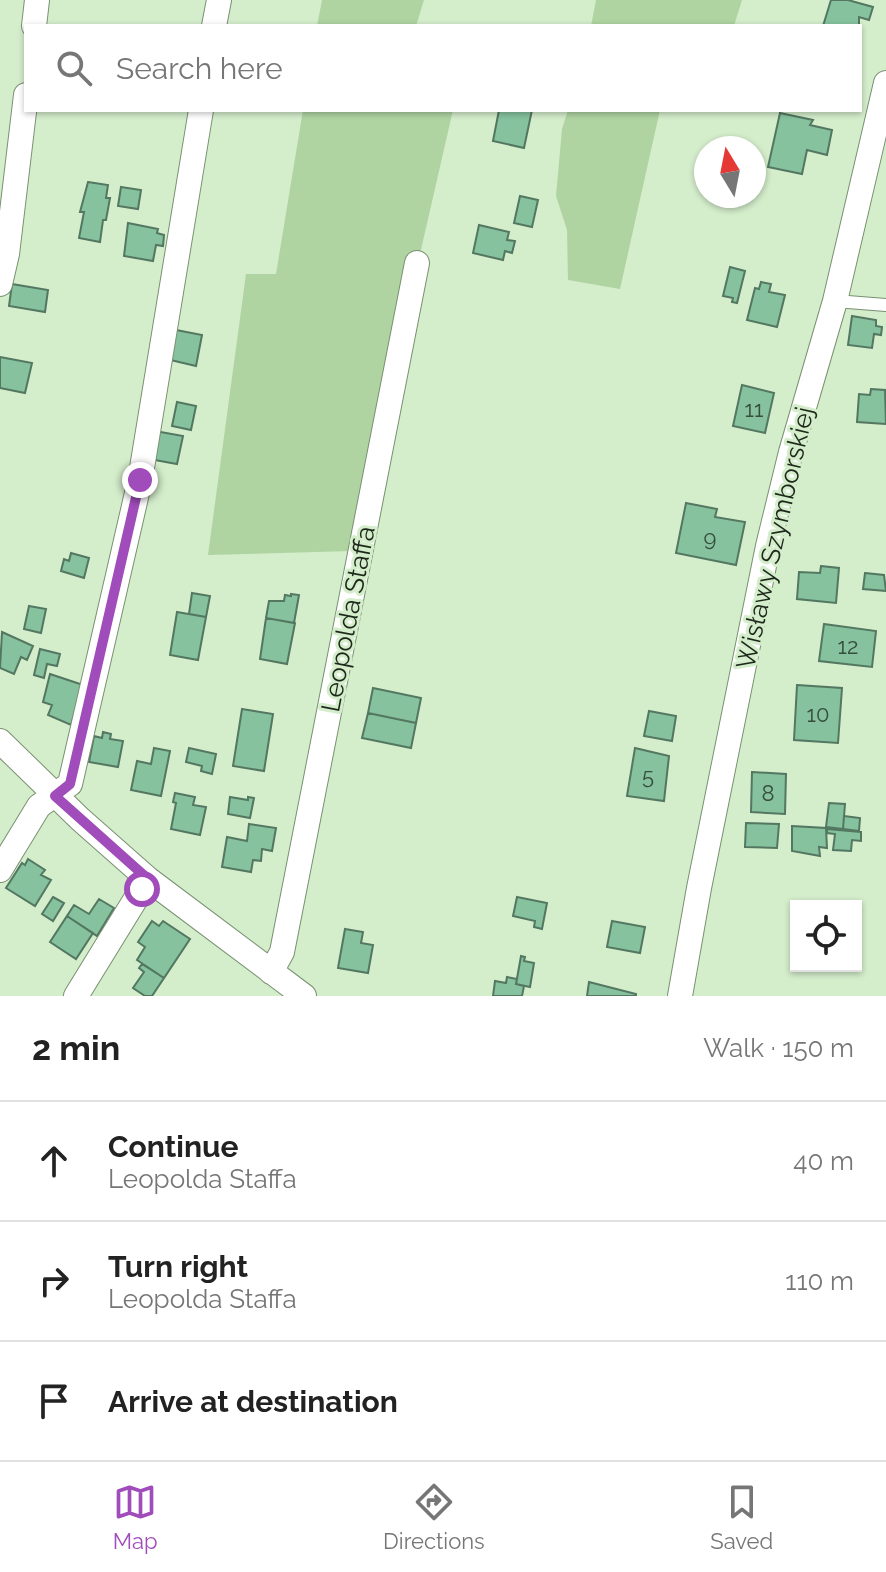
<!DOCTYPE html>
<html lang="en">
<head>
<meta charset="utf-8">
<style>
	:root { --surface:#fff; --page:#f2f2f2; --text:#222; --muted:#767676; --line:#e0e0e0; --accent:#a04cba }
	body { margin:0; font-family:Raleway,sans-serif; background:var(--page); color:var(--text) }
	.controls { position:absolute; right:24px; bottom:24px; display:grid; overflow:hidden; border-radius:0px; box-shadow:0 2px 6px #0004 }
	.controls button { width:72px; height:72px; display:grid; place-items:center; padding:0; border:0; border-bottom:2px solid var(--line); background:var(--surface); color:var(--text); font:40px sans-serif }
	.compass { position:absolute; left:694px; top:136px; width:72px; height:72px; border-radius:50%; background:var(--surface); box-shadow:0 2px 6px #0004; rotate:350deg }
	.stop { position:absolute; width:24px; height:24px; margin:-18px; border:6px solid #a04cba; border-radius:50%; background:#fff }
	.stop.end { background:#a04cba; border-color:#fff; box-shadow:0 2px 8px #0008 }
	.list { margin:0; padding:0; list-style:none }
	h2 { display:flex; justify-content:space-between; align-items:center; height:104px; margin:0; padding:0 32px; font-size:34px }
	h2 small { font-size:26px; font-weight:400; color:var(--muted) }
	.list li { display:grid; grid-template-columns:52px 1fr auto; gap:24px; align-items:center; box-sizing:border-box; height:120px; padding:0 32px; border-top:2px solid var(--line) }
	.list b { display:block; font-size:30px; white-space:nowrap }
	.list p { margin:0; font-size:26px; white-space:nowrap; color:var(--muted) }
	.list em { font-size:26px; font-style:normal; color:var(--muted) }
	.icon { flex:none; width:44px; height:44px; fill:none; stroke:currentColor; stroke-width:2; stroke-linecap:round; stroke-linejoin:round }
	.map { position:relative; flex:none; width:886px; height:996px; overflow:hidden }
	.search { position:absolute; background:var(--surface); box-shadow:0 2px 6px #0004; left:24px; right:24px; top:24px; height:88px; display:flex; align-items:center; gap:20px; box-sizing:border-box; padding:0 28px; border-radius:0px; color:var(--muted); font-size:30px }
	.sheet { height:464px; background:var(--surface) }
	nav { display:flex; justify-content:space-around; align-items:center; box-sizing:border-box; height:112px; border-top:2px solid var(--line); background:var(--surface); font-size:22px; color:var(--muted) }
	nav a { display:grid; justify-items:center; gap:4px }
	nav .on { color:var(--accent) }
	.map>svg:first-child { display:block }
</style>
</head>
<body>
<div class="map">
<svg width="886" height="996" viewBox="0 0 886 996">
	<rect width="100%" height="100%" fill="#d4edcb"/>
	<path fill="#afd4a2" d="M322,0H424L416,26H317Z
		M596,0H742L734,26H591Z
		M303,110H453L352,551L208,555L246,274H276Z
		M568,110H660L620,289L568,280L567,230L556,196L562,129Z"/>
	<path fill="#85c29d" stroke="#537761" stroke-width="2" d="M831,0H848L873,7L869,20L859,17V26H823Z
		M499,110H532L524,148L493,141Z
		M780,113L813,120L810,125L832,130L827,155L807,150L802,174L768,167Z
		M88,182L108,185L106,198H110L106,220H103L100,242L79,238L84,212H80Z
		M121,187L141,190L138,209L118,206Z
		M520,196L538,200L532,227L514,223Z
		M128,223L158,229L157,233L164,235L163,246L156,245L153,261L124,256Z
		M479,225L509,232L507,240L515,241L512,253L505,251L503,260L473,253Z
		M730,267L745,271L737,303L732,302L733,298L723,296Z
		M761,282L771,284L769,292L785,295L777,327L747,320L755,288L759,289Z
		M12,284L48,290L45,312L9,306Z
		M852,316L876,320V326L882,327L881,335L874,334L872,348L848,345Z
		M166,328L202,335L196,366L166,359Z
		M0,357L32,363L25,393L0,388Z
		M742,385L774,393L765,433L733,426Z
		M871,389L885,390L886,424L857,422L859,394L870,395Z
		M177,402L196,406L191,430L172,426Z
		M155,431L183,436L177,464L149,459Z
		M686,503L717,509L715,517L745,522L736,565L676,553Z
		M71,553L89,558L84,578L61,571L64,559L69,561Z
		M821,566L839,568L836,603L797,599L799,572L820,573Z
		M865,573L884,575L886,591L863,589Z
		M192,593L210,596L206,617L189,614Z
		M291,594L299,595L294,623L266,618L269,601H284L285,595L291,596Z
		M29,606L46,609L41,633L24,629Z
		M177,612L206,617L198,660L170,655Z
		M266,618L295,623L287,664L260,659Z
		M824,624L876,631L872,667L819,661Z
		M2,632L33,646L27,660L21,657L14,674L0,668Z
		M40,649L60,654L57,666L47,664L44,678L34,675Z
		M50,674L83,685L71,725L48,715L52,705L43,702Z
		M797,685L842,688L838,743L794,740Z
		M373,688L421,698L416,723L368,713Z
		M242,709L273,714L264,771L233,766Z
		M649,711L676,716L672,741L644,736Z
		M368,713L416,723L411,748L362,738Z
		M103,732L111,734L110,739L123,741L118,767L89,762L94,736L102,738Z
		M154,748L170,751L161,796L131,790L137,761L151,764Z
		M189,748L216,754L212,774L201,771L202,766L186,762Z
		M635,748L669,756L664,801L627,796Z
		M752,772L786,774L785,814L751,812Z
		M175,793L195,797L193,805L206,807L200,835L171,829L176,803L173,802Z
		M230,797L248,800V797L254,798L250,818L228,814Z
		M829,803L845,804L843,829L826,827Z
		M844,816L860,818L859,831L843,829Z
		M746,823L779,824L777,848L745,847Z
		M249,824L276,828L272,851L262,849L261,861L253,860L251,872L222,867L227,837L247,841Z
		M792,826L826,828L827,848L819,847L820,856L792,851Z
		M827,829L861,832V841L852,840L851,851L833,850L835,834L827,833Z
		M28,859L45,870L41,875L51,880L35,906L6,888L22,863L25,865Z
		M53,897L64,903L53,921L42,914Z
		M517,897L547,903L542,929L534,927L535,921L513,916Z
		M99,899L114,908L97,936L67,916L74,905L89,914Z
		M67,916L93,933L76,959L50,942Z
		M152,921L159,926L163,921L190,939L164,978L137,960L145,947L138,942Z
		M612,921L645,927L640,953L607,947Z
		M345,929L363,932L361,943L373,945L368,973L338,968Z
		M521,956L525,957L524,961L534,963L530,987L516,984Z
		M142,964L164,978L152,996H145L133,988L144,972L139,968Z
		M507,977L517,979L516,984L524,986L522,996H493L495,981L506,983Z
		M589,982L636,994V996H587Z"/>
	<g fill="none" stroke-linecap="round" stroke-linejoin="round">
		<defs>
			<path id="lane" d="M835,301L886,305"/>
			<path id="street" d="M34,26L37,0
				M214,26L219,0
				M0,284L7,254L26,95
				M0,741L80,819L148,879L304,996
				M0,870L39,806L70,784L140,480L201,110
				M271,972L282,952L417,263
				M76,996L148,879
				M680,996L699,888L768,546L791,452L835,301L886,83"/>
		</defs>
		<use href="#lane" stroke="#799171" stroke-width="14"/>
		<use href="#street" stroke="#799171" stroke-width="26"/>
		<use href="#lane" stroke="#fff" stroke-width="12"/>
		<use href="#street" stroke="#fff" stroke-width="24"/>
	</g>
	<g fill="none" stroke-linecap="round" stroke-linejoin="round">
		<path stroke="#a04cba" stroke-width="10" d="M140,480L70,784L55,796L148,879L142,889"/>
	</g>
	<g text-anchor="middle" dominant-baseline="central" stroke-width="6" stroke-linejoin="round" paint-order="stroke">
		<g font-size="22" fill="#374e3b">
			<text x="754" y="409">11</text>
			<text x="710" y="538">9</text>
			<text x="848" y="646">12</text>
			<text x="818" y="714">10</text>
			<text x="648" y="776">5</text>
			<text x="768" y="793">8</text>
		</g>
		<g font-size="26" fill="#1d271a" stroke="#d4edcb">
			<text transform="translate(775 538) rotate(-77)">Wisławy Szymborskiej</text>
			<text transform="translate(348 619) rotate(-79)">Leopolda Staffa</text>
		</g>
	</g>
</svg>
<div class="controls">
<button><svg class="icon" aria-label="locate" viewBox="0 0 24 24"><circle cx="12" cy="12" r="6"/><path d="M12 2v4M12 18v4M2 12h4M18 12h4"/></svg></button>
</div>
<svg class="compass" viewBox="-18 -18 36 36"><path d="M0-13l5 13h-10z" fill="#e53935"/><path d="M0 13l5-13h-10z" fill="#767676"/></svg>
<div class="stop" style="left:142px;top:889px"></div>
<div class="stop end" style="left:140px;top:480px"></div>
<div class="search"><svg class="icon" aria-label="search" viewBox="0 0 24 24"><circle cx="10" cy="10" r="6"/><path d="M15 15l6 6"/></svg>Search here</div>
</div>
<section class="sheet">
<h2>2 min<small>Walk · 150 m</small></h2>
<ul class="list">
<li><svg class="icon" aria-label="ahead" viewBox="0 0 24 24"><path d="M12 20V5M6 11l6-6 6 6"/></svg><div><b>Continue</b><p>Leopolda Staffa</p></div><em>40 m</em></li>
<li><svg class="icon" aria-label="right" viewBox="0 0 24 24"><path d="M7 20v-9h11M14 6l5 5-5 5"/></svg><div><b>Turn right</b><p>Leopolda Staffa</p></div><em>110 m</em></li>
<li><svg class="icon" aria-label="arrive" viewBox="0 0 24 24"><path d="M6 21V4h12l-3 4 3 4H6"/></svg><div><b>Arrive at destination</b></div></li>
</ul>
</section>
<nav>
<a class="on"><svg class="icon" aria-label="map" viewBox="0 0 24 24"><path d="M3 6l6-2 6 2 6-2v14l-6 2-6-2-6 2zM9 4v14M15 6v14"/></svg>Map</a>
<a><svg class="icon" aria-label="directions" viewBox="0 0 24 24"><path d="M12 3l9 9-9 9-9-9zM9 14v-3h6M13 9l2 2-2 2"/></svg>Directions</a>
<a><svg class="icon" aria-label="saved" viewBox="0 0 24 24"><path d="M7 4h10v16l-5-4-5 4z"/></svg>Saved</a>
</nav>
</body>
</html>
